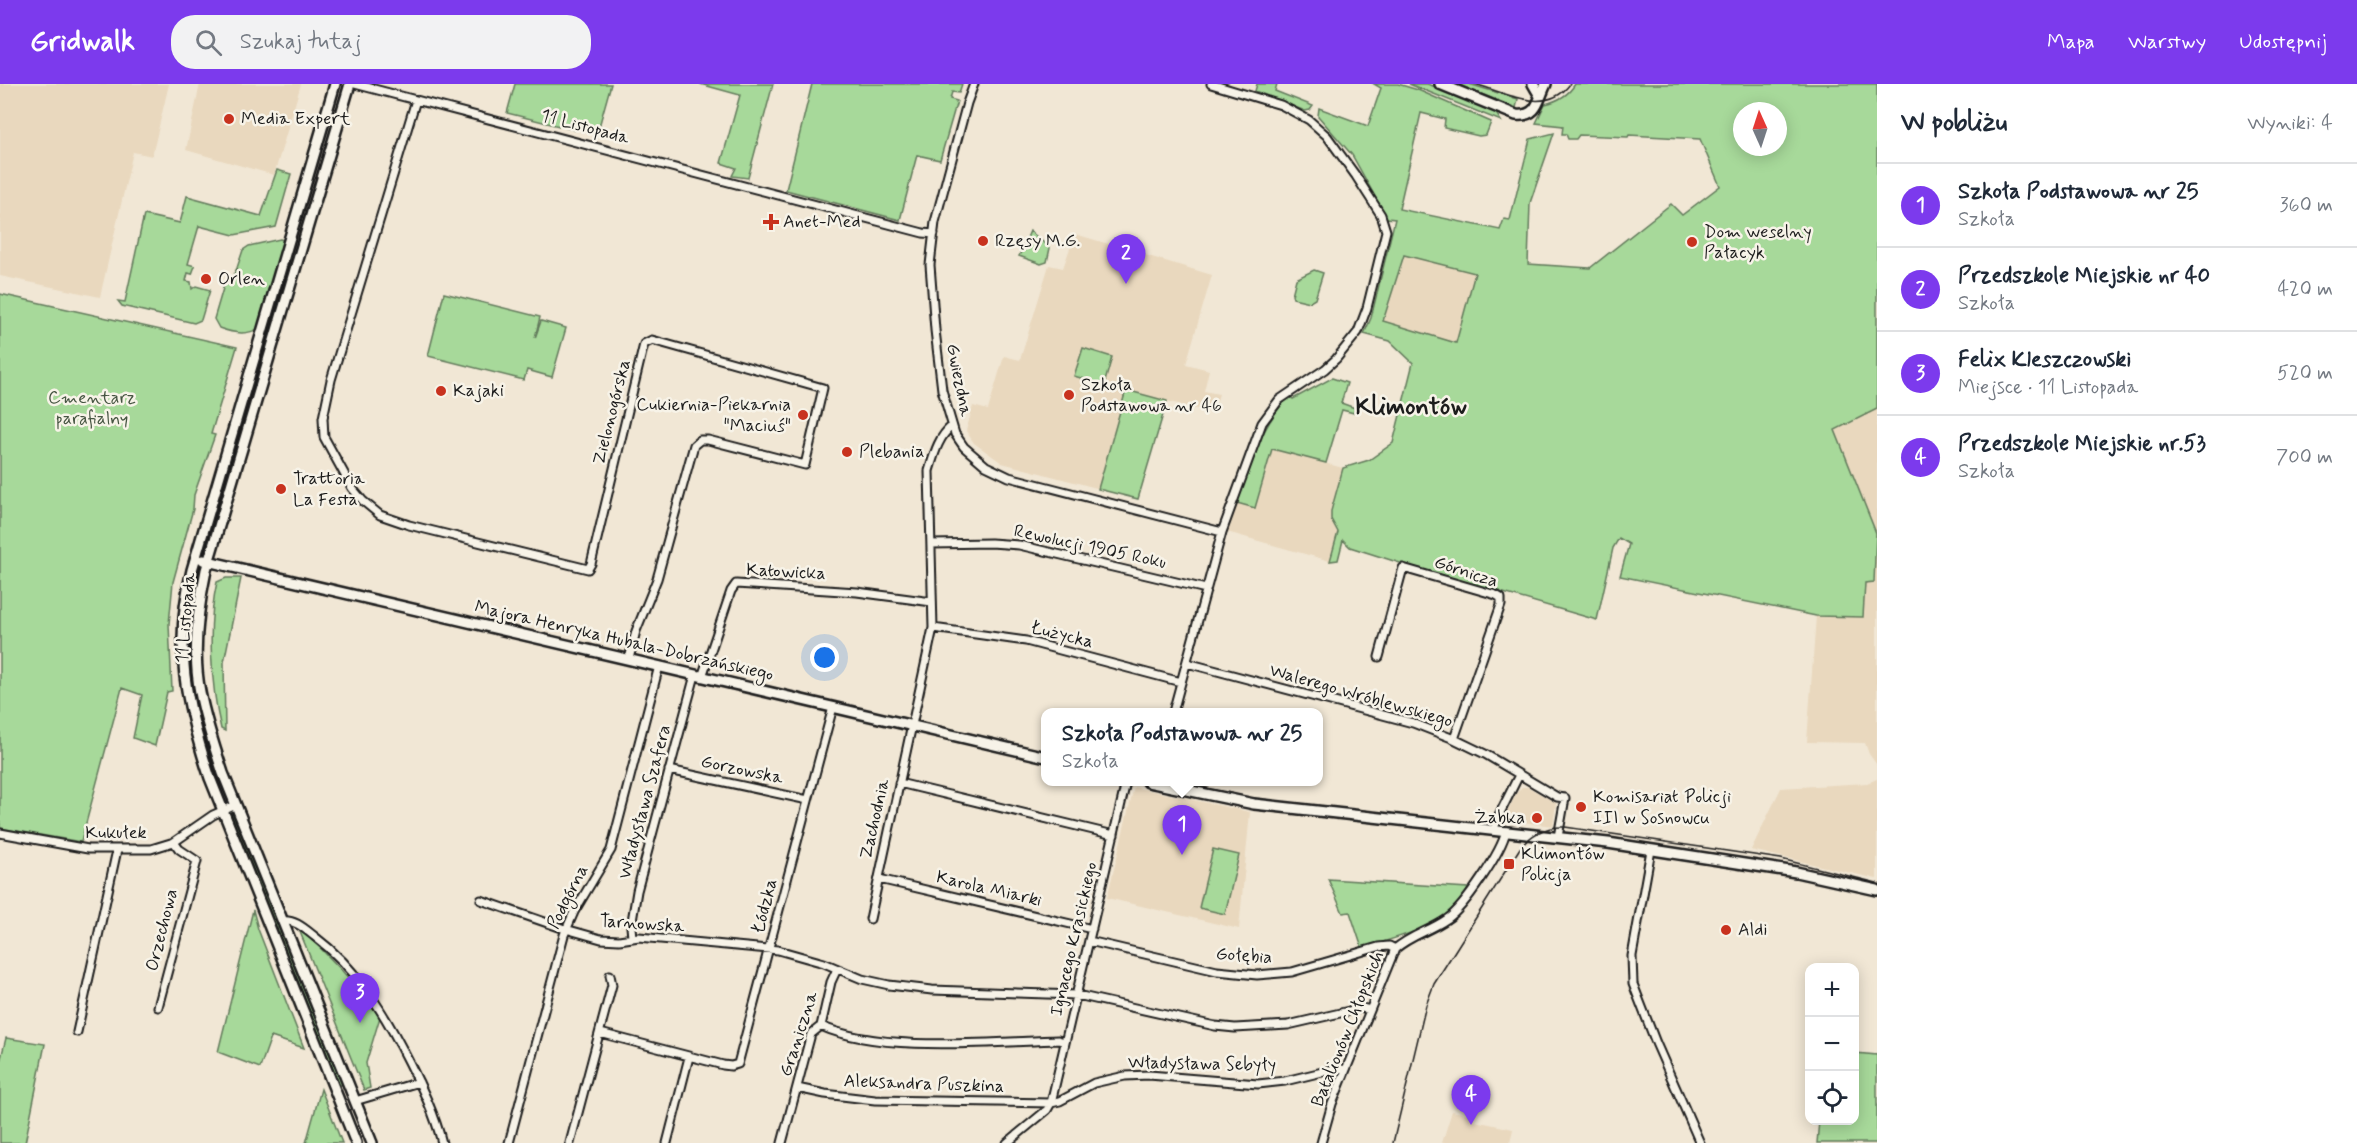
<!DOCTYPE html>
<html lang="pl">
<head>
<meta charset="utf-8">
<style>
	:root { --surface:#fff; --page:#f2f2f3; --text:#1f2937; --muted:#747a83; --line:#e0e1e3; --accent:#7c3aed }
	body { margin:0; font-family:Mynerve,sans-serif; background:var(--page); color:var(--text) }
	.controls { position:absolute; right:18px; bottom:18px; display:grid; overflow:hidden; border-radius:12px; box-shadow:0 3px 15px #0003 }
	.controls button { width:54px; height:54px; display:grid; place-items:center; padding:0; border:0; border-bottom:2px solid var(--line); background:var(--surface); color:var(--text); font:30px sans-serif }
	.compass { position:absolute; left:1733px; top:18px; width:54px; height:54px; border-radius:50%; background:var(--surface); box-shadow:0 3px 15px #0003; rotate:357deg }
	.you { position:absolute; left:825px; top:574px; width:21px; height:21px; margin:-15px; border:4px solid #fff; border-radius:50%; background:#1a73e8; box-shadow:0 0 0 9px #1a73e833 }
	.badge { display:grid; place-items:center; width:39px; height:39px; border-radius:50%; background:var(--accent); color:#fff; font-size:20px; font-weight:700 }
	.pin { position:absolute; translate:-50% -50px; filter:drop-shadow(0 2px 3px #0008) }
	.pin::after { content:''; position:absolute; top:32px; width:21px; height:18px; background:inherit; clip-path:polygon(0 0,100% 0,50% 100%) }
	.popup { position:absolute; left:1041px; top:624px; width:282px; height:78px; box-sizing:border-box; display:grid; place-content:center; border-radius:12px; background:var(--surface); filter:drop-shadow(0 2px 4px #0005); font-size:20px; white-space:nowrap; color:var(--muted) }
	.popup b { font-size:22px; color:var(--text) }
	.popup::after { content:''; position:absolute; left:50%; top:100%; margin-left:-12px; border:12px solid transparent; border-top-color:var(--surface) }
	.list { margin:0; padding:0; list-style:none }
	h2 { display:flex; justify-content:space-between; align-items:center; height:78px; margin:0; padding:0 24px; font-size:26px }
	h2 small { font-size:20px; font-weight:400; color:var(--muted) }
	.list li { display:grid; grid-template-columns:39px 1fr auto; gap:18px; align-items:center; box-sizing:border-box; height:84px; padding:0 24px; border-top:2px solid var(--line) }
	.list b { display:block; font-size:22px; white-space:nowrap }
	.list p { margin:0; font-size:20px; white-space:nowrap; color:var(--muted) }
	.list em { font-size:20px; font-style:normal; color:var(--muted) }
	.icon { flex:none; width:33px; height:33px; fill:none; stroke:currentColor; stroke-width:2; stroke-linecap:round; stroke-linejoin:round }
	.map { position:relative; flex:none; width:1877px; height:1059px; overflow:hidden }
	header { display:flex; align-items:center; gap:36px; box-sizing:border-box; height:84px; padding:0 30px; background:var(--accent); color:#fff }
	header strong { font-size:28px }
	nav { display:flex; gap:33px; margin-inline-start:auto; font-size:21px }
	.search { width:420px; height:54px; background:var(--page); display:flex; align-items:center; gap:15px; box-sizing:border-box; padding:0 21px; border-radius:24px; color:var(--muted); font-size:22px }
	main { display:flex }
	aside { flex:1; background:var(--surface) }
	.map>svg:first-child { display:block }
</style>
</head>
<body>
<header>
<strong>Gridwalk</strong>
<div class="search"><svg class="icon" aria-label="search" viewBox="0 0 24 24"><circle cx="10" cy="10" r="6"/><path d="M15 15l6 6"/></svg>Szukaj tutaj</div>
<nav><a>Mapa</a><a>Warstwy</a><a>Udostępnij</a></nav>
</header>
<main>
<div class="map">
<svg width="1877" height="1059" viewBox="0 0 1877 1059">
	<rect width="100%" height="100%" fill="#f1e7d5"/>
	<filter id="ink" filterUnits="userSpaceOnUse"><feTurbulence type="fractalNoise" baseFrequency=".0167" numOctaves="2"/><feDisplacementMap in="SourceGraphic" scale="12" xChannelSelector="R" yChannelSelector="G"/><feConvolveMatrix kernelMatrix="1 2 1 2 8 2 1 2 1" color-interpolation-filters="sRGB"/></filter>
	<g filter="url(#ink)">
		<path fill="#e9d8be" d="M0,0H169L152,72L133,68L100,213L0,192Z
			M200,0H301L274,91L186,66Z
			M1075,150L1212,191L1186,280L1209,286L1204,307L1219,310L1213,329L1167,317L1138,415L1002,379L974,359L966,347L973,322L988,326L1004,272L1020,276L1049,181L1063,184Z
			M1404,171L1475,189L1456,259L1383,237Z
			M1877,325V681L1869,670L1865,659L1807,658L1816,532L1863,533L1865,498H1874L1876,449L1835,346Z
			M1272,365L1343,384L1331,427V435L1338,448L1330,477L1227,448L1237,419L1255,424Z
			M1877,695V795L1751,766L1781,704L1867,699Z
			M1134,703L1250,728L1239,845L1107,814Z
			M1522,703H1528L1556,719L1553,742L1523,738V734L1506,731L1516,710Z
			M1452,1027L1472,1031L1475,1037L1513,1045L1510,1059H1442Z"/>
		<path fill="#a7d99a" stroke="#627a5b" stroke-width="1.5" fill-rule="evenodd" d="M515,0H611L597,50L582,43L575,46L507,29Z
			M700,0H773L748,94L732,92L736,84L721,79L740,11Z
			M812,0H962L959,9L952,8L950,15L957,17L940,76L917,71L900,136L786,106Z
			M1257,0H1277L1275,7L1313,22L1310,26L1305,27L1255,7Z
			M1374,0H1398L1418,6L1491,38L1486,51L1479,52L1444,44L1445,35L1421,29L1399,125L1500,146L1504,135L1510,136L1530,55L1554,49L1530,119L1528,180L1590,184L1671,120L1682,131L1720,102L1700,55L1629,51L1628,53L1579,51L1576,55H1568L1566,50H1562L1563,42L1536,39L1545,20C1558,17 1568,12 1575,0H1877V325L1835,346L1876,449L1874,498L1865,499L1863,533L1816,532L1620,492L1629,460L1619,454L1613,464L1597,536L1397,478L1350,463L1343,456L1338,476L1330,477L1338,448L1331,435V427L1343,384L1369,376L1393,359L1413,279L1390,257L1364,250L1371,234L1395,135L1387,134L1352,71L1318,32L1319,24L1368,42L1381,4ZM1742,27H1778V63H1742ZM1404,171L1475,189L1456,259L1383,237Z
			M1409,0H1427L1433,2L1496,29L1501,37Z
			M1457,0H1469L1518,15L1516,24Z
			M277,86L291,90L276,143L234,151L199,142L188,180L195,182L192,190L188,189L186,197L191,198L192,205L196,202L210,206L201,236L194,239L122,222L118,217L125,218L144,131L180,139L187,112L261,132Z
			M1030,147L1050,164L1047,178L1041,180L1019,172Z
			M280,155L283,156L259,244C247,252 232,249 219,244L214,235L224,201L230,197L237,184L243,166L249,162Z
			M1314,186L1323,189L1315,215L1310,218L1293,214L1292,211L1296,195Z
			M444,209L540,233L535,254L541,237L566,244L552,293L527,286L524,296L428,272Z
			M0,210L237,263L211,350L215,351L194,411L193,425L173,498L169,540L172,607L167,608L155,662L133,654L142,611L122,604L81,758L0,744Z
			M1083,264L1112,273L1104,301L1074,292Z
			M1332,294L1347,299L1341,319L1355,324L1354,329L1342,326L1326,379L1272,365L1255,424L1237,419C1251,381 1260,341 1290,312L1293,315Z
			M1126,306L1167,317L1138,415L1098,405Z
			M226,494H241L224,578L225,647L221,645C211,602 207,541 217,498Z
			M234,729L343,1000L338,1002L229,731Z
			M1213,765L1239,771L1225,830L1199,824Z
			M1328,795L1468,804C1455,841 1395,854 1362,864L1350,828L1343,829Z
			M253,826L258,845L304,964L271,953L260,984L218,968Z
			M298,843C329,871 355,899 380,933L366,979L370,1004L364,1006Z
			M6,954L45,960L25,1059H0V978Z
			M1855,969L1877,971V1059H1817L1819,1037L1854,1036Z
			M321,1005L342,1059H306Z"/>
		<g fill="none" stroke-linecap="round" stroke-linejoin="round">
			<defs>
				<path id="street" d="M355,0L923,149L934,150
					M974,0L967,19L935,138L930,181L935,246L942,306L955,350L964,363L986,382L1009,393L1222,448
					M416,16L331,296L323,334L324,353L352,404L363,417L380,431L409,441L588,485L591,480L644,260L652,256L823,304L805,381L708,356H700L694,361L657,495L636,547L629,575
					M931,460L991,459L1019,461L1206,505
					M933,544L1026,557L1181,598
					M1379,573L1403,484L1496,511L1501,514V521L1454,655
					M1187,579L1413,639L1454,655L1485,670L1557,713L1565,714L1558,753
					M702,593L731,507L736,500L857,508L932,518
					M1173,628L1222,448L1262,339L1279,316L1325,285L1336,275L1358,248L1367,224L1386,147L1381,131L1356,92L1327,52L1309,36L1281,21L1211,0
					M669,686L808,716
					M899,699L1114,751
					M1494,745L1498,733L1519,691
					M0,749L88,765H151L174,758L213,731L236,721
					M1651,766L1632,872L1633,900L1656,959L1700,1059
					M879,795L1092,845
					M481,816L562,844L601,855L619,856L639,853L778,866L824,879L862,895L889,901L932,906L1077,911L1215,942L1235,944L1288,941L1362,924L1370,926
					M870,835L933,544L929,387C934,371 938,353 952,342
					M282,837C294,835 304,844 314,852C358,885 385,930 409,978C422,1004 435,1031 442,1059
					M632,853L631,843L637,807L695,591
					M1089,857L1217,887L1257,891L1292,888L1378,863L1389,862L1395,865
					M158,923L197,777L179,765L174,758
					M821,942C881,969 991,958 1058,956L1065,958
					M77,948L117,766
					M600,949L723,981L731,982L738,980L833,623
					M797,1004L825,1010L875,1016L1051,1019L1126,698
					M355,1017L419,998
					M509,1059L564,851L574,828L611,766L659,582
					M570,1059L612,901L610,891
					M667,1059L689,973
					M782,1059L811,950L821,942L831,898L837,885
					M1007,1059L1047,1026L1051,1019L1060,1017L1094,999L1125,992L1149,991L1258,1000L1285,997L1339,984L1345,986
					M1321,1059L1332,1020L1395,865C1411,851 1430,847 1447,835C1464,824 1502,767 1506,747"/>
				<path id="secondary" d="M335,0L192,486C173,561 186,622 210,694L356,1059
					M350,0L206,486C198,524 192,569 200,608C205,635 214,662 223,689L372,1059
					M1440,0L1516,31C1538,33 1538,16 1546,0
					M1533,0L1540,12
					M203,476L1046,673
					M1148,698L1254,720L1608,759L1796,788L1877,806"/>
			</defs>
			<use href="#street" stroke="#1c1c1c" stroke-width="11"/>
			<use href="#secondary" stroke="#1c1c1c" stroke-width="14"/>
			<use href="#street" stroke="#f7f3e8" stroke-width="7"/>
			<use href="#secondary" stroke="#f7f3e8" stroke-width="9"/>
			<path stroke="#1c1c1c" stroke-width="1.5" d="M1475,0C1506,9 1547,32 1570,0
				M1393,1059L1426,921L1434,900L1520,764C1532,749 1546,742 1565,743L1781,775L1877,799"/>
		</g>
	</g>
	<g fill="#c8321e" stroke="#f7f3e8" stroke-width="2">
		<circle cx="229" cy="35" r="6"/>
		<path d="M768 129h6v6h6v6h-6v6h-6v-6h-6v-6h6z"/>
		<circle cx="983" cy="157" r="6"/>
		<circle cx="1692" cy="158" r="6"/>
		<circle cx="206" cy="195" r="6"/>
		<circle cx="441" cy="307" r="6"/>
		<circle cx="1069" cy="311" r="6"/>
		<circle cx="803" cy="331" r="6"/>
		<circle cx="847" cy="368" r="6"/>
		<circle cx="281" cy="405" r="6"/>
		<circle cx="1581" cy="723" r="6"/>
		<circle cx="1537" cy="734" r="6"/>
		<rect x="1503" y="774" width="12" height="12" rx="3"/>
		<circle cx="1726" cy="846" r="6"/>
	</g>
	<g text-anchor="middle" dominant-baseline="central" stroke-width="5" stroke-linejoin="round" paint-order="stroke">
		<g font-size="18" fill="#1c1c1c" stroke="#f7f3e8" text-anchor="start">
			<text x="241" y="35">Media Expert</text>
			<text x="783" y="138">Anet-Med</text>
			<text x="1704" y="148">Dom weselny<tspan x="1704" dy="21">Pałacyk</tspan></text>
			<text x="995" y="157">Rzęsy M.G.</text>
			<text x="218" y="195">Orlen</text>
			<text x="1081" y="301">Szkoła<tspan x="1081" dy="21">Podstawowa nr 46</tspan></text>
			<text x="453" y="307">Kajaki</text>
			<text x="791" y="321" text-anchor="end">Cukiernia-Piekarnia<tspan x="791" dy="21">"Maciuś"</tspan></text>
			<text x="859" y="368">Plebania</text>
			<text x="293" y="395">Trattoria<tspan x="293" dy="21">La Festa</tspan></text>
			<text x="1593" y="713">Komisariat Policji<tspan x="1593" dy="21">III w Sosnowcu</tspan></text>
			<text x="1525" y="734" text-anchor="end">Żabka</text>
			<text x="1521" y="770">Klimontów<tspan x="1521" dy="21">Policja</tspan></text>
			<text x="1738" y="846">Aldi</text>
		</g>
		<g font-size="18" fill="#1c1c1c" stroke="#f7f3e8">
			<text transform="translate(585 43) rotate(15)">11 Listopada</text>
			<text transform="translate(959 296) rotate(79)">Gwiezdna</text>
			<text transform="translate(612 328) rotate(-76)">Zielonogórska</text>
			<text transform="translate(1090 463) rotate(12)">Rewolucji 1905 Roku</text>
			<text transform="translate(786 488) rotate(3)">Katowicka</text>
			<text transform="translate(1466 488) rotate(18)">Górnicza</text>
			<text transform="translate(186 534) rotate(-85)">11 Listopada</text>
			<text transform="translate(1062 551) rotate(14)">Łużycka</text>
			<text transform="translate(624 557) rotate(13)">Majora Henryka Hubala-Dobrzańskiego</text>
			<text transform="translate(1361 612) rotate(16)">Walerego Wróblewskiego</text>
			<text transform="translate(742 686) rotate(12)">Gorzowska</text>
			<text transform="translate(645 718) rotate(-75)">Władysława Szafera</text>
			<text transform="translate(875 735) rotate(-77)">Zachodnia</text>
			<text x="116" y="749">Kukułek</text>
			<text transform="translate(989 805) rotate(13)">Karola Miarki</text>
			<text transform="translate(568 813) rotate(-63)">Podgórna</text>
			<text transform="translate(765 822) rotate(-76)">Łódzka</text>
			<text transform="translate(642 840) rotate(4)">Tarnowska</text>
			<text transform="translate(162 846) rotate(-76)">Orzechowa</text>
			<text transform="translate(1074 855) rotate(-77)">Ignacego Krasickiego</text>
			<text transform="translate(1244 872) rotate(4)">Gołębia</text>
			<text transform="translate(1348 945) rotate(-68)">Batalionów Chłopskich</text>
			<text transform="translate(799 950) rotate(-72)">Graniczna</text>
			<text transform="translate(1202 980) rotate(1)">Władysława Sebyły</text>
			<text transform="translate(924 1000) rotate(2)">Aleksandra Puszkina</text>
		</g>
		<g font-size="18" fill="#465542" stroke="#f7f3e8">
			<text x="92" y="314">Cmentarz<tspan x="92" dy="21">parafialny</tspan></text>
		</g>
		<g font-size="24" font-weight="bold" fill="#1c1c1c" stroke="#f7f3e8">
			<text x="1411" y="323">Klimontów</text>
		</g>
	</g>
</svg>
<div class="controls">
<button>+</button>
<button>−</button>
<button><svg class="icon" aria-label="locate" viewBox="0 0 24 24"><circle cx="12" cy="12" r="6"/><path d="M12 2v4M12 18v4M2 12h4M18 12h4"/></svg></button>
</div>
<svg class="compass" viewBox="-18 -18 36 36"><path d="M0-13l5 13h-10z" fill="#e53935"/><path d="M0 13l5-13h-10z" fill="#747a83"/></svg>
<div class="you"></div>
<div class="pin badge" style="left:1182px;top:771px">1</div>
<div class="popup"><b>Szkoła Podstawowa nr 25</b>Szkoła</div>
<div class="pin badge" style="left:1126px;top:200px">2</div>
<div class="pin badge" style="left:360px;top:939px">3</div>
<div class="pin badge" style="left:1471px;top:1041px">4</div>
</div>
<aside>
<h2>W pobliżu<small>Wyniki: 4</small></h2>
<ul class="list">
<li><span class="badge">1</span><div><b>Szkoła Podstawowa nr 25</b><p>Szkoła</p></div><em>360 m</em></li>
<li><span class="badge">2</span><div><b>Przedszkole Miejskie nr 40</b><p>Szkoła</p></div><em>420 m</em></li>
<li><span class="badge">3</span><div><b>Felix Kleszczowski</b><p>Miejsce · 11 Listopada</p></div><em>520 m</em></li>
<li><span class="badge">4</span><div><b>Przedszkole Miejskie nr.53</b><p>Szkoła</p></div><em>700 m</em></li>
</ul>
</aside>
</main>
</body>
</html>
